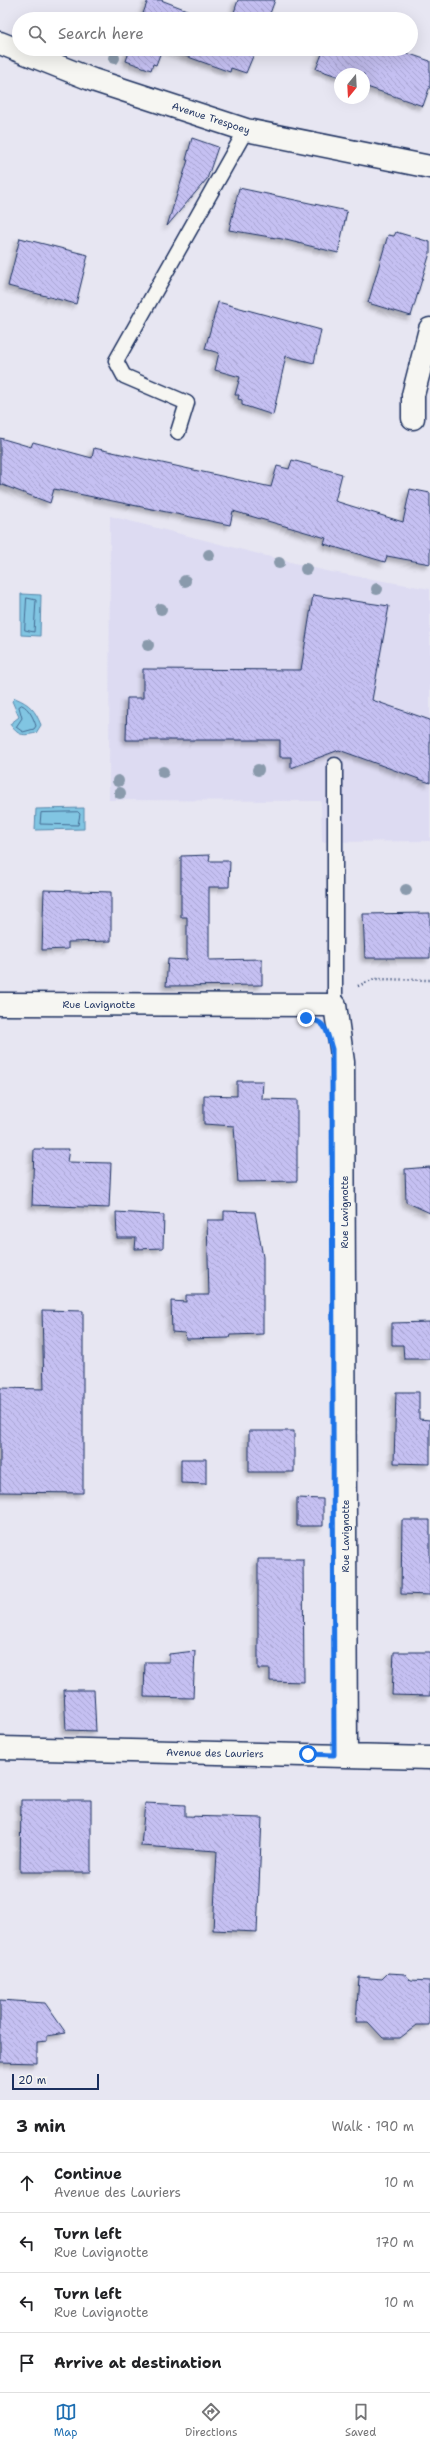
<!DOCTYPE html>
<html lang="en">
<head>
<meta charset="utf-8">
<style>
	:root { --surface:#fff; --page:#f6f6f6; --text:#202124; --muted:#757577; --line:#e0e0e0; --accent:#1f6fb2 }
	body { margin:0; font-family:"Shantell Sans",sans-serif; background:var(--page); color:var(--text) }
	.compass { position:absolute; left:334px; top:68px; width:36px; height:36px; border-radius:50%; background:var(--surface); box-shadow:0 4px 16px #0002; rotate:198deg }
	.scale { position:absolute; left:12px; bottom:10px; width:87px; box-sizing:border-box; padding-left:4px; border:2px solid #1b2f5e; border-top:0; font-size:11px; line-height:14px; white-space:nowrap; color:#1b2f5e; -webkit-text-stroke:3px #f6f6f2; paint-order:stroke }
	.stop { position:absolute; width:12px; height:12px; margin:-9px; border:3px solid #1a73e8; border-radius:50%; background:#fff }
	.stop.end { background:#1a73e8; border-color:#fff; box-shadow:0 1px 4px #0008 }
	.list { margin:0; padding:0; list-style:none }
	h2 { display:flex; justify-content:space-between; align-items:center; height:52px; margin:0; padding:0 16px; font-size:17px }
	h2 small { font-size:13px; font-weight:400; color:var(--muted) }
	.list li { display:grid; grid-template-columns:26px 1fr auto; gap:12px; align-items:center; box-sizing:border-box; height:60px; padding:0 16px; border-top:1px solid var(--line) }
	.list b { display:block; font-size:15px; white-space:nowrap }
	.list p { margin:0; font-size:13px; white-space:nowrap; color:var(--muted) }
	.list em { font-size:13px; font-style:normal; color:var(--muted) }
	.icon { flex:none; width:22px; height:22px; fill:none; stroke:currentColor; stroke-width:2; stroke-linecap:round; stroke-linejoin:round }
	.map { position:relative; flex:none; width:430px; height:2100px; overflow:hidden }
	.search { position:absolute; background:var(--surface); box-shadow:0 4px 16px #0002; left:12px; right:12px; top:12px; height:44px; display:flex; align-items:center; gap:10px; box-sizing:border-box; padding:0 14px; border-radius:22px; color:var(--muted); font-size:15px }
	.sheet { height:292px; background:var(--surface) }
	nav { display:flex; justify-content:space-around; align-items:center; box-sizing:border-box; height:56px; border-top:1px solid var(--line); background:var(--surface); font-size:11px; color:var(--muted) }
	nav a { display:grid; justify-items:center; gap:2px }
	nav .on { color:var(--accent) }
	.map>svg:first-child { display:block }
</style>
</head>
<body>
<div class="map">
<svg width="430" height="2100" viewBox="0 0 430 2100">
	<defs>
		<pattern id="building-back-hatch" width="6" height="6" patternUnits="userSpaceOnUse"><rect width="6" height="6" fill="#c5c0f2"/><path d="M-1 5l2 2M0 0l6 6M5-1l2 2" fill="none" stroke="#a9a5d2"/></pattern>
		<filter id="shadow"><feDropShadow dx="-3.5" dy="3.5" stdDeviation="2" flood-color="#0004"/></filter>
	</defs>
	<rect width="100%" height="100%" fill="#e7e6f2"/>
	<filter id="ink" filterUnits="userSpaceOnUse"><feTurbulence type="fractalNoise" baseFrequency=".025" numOctaves="2"/><feDisplacementMap in="SourceGraphic" scale="8" xChannelSelector="R" yChannelSelector="G"/><feConvolveMatrix kernelMatrix="1 2 1 2 8 2 1 2 1" color-interpolation-filters="sRGB"/></filter>
	<g filter="url(#ink)">
		<path fill="#dddbf2" d="M110,516L326,571L430,589V841L322,842L321,801L109,800Z"/>
		<path fill="#81c5e2" stroke="#5889ad" d="M21,594L41,595L40,636L21,635Z
			M15,698C30,704 35,710 41,725L36,733C23,736 18,736 10,724L19,717L12,701Z
			M84,808V829L35,830L36,809Z"/>
		<g fill="none" stroke-linecap="round" stroke-linejoin="round">
			<path stroke="#446b93" stroke-width="1" d="M27,598L36,600L34,632L25,630Z
				M22,705C29,708 34,719 36,726L34,729L23,732L16,727L22,718L19,707Z
				M78,812L80,814L78,825L40,824L41,813Z"/>
		</g>
		<path fill="url(#building-back-hatch)" stroke="#1b2f5e" filter="url(#shadow)" d="M148,0H161L210,19H141Z
			M238,0H275L268,19H232Z
			M130,49H162L156,65L153,64L151,70L126,61Z
			M166,49H256L246,73L231,68L230,72Z
			M324,49H395L430,61V86L423,106L364,86V74H340V77L316,69Z
			M192,138L218,147L207,179L167,226L188,160H186Z
			M239,188L347,211L338,253L282,239L229,230Z
			M396,232L430,242V253L411,316L368,303L388,235L394,236Z
			M20,238L88,255L76,304L8,286Z
			M218,302L321,330L314,363L286,356L273,415L242,405V400L238,399L239,395H235L240,377L215,370L219,353L205,349Z
			M0,438L31,447L33,442L92,458L94,448L271,487L277,466L289,469L292,460L342,474L335,501L403,522L410,489L430,493V564L387,556L385,562L324,544L326,538L233,511L230,525L54,489L50,503L0,484Z
			M313,595L389,606L372,700L430,720V783L339,750L291,768V757H280V740H126L127,698H143V669L301,670Z
			M210,855L209,861H230L229,887H209V960L262,959V985L166,986L168,959L187,960V917H181V856Z
			M44,890L111,892V941L68,942V949L42,950Z
			M430,913V958H365L363,914Z
			M237,1081H263L262,1099L297,1100V1181L238,1182L234,1126L204,1124V1095L237,1096Z
			M34,1149H69L67,1162L111,1163L109,1208L32,1205Z
			M430,1167V1213L406,1202L405,1169Z
			M224,1211L255,1212L263,1257V1334L230,1335L229,1338L186,1339L185,1333L172,1332L171,1301L186,1302V1295H209L207,1220H224Z
			M116,1212L164,1215L163,1248L135,1249L136,1238H117Z
			M42,1310L83,1311V1493L0,1492V1388L44,1389Z
			M430,1322V1359H404L403,1345H392V1323Z
			M396,1392H419V1419L430,1420V1464L394,1463Z
			M249,1431H294V1472H249Z
			M181,1459H206V1484L181,1483Z
			M297,1498L323,1499V1526H297Z
			M402,1520H430V1595L401,1594Z
			M258,1559H303L304,1682L270,1681V1669H258Z
			M195,1651L193,1698L144,1697L145,1662H169V1654Z
			M394,1652H430V1696L392,1695Z
			M64,1690H94L96,1731L66,1730Z
			M21,1800H91V1872H20Z
			M145,1803L185,1805V1816L262,1818L257,1932L213,1930L217,1851L141,1846Z
			M388,1973L405,1974L410,1980L430,1981L429,2025H417L400,2038H383L368,2022H356L359,1977L382,1979Z
			M0,2000L45,2003L66,2033L47,2036V2041L37,2042V2063L0,2062Z"/>
		<g fill="none" stroke-linecap="round" stroke-linejoin="round">
			<defs>
				<path id="service" d="M178,432L187,403L124,376L116,361L246,130
					M335,765V1005"/>
				<path id="minor" d="M413,418V395L430,329
					M0,1004L335,1005L343,1062L346,1756
					M0,1748L430,1758"/>
				<path id="tertiary" d="M0,43L93,80L246,130L430,167"/>
			</defs>
			<use href="#service" stroke="#1b2f5e" stroke-width="17"/>
			<use href="#minor" stroke="#1b2f5e" stroke-width="25"/>
			<use href="#tertiary" stroke="#1b2f5e" stroke-width="25"/>
			<path stroke="#1b2f5e" stroke-width="2.5" stroke-dasharray="1 3" stroke-linecap="butt" d="M358,986L374,979L430,980"/>
			<use href="#service" stroke="#f6f6f2" stroke-width="14"/>
			<use href="#minor" stroke="#f6f6f2" stroke-width="22"/>
			<use href="#tertiary" stroke="#f6f6f2" stroke-width="22"/>
		</g>
		<g fill="#8a9aac">
			<circle cx="114" cy="58" r="6"/>
			<circle cx="209" cy="555" r="6"/>
			<circle cx="279" cy="563" r="6"/>
			<circle cx="306" cy="569" r="6"/>
			<circle cx="185" cy="581" r="6"/>
			<circle cx="377" cy="589" r="6"/>
			<circle cx="161" cy="609" r="6"/>
			<circle cx="148" cy="645" r="6"/>
			<circle cx="258" cy="770" r="6"/>
			<circle cx="163" cy="772" r="6"/>
			<circle cx="118" cy="781" r="6"/>
			<circle cx="120" cy="793" r="6"/>
			<circle cx="406" cy="890" r="6"/>
		</g>
	</g>
	<g fill="none" stroke-linecap="round" stroke-linejoin="round" filter="url(#ink)">
		<path stroke="#1a73e8" stroke-width="5" d="M306,1018C328,1022 326,1030 332,1049L334,1755L308,1754"/>
	</g>
	<g text-anchor="middle" dominant-baseline="central" stroke-width="3" stroke-linejoin="round" paint-order="stroke">
		<g font-size="10" fill="#1b2f5e" stroke="#f6f6f2">
			<text transform="translate(211 118) rotate(18)">Avenue Trespoey</text>
			<text x="99" y="1004">Rue Lavignotte</text>
			<text transform="translate(344 1212) rotate(-90)">Rue Lavignotte</text>
			<text transform="translate(345 1536) rotate(-90)">Rue Lavignotte</text>
			<text transform="translate(215 1753) rotate(1)">Avenue des Lauriers</text>
		</g>
	</g>
</svg>
<svg class="compass" viewBox="-18 -18 36 36"><path d="M0-13l5 13h-10z" fill="#e53935"/><path d="M0 13l5-13h-10z" fill="#757577"/></svg>
<div class="scale">20 m</div>
<div class="stop" style="left:308px;top:1754px"></div>
<div class="stop end" style="left:306px;top:1018px"></div>
<div class="search"><svg class="icon" aria-label="search" viewBox="0 0 24 24"><circle cx="10" cy="10" r="6"/><path d="M15 15l6 6"/></svg>Search here</div>
</div>
<section class="sheet">
<h2>3 min<small>Walk · 190 m</small></h2>
<ul class="list">
<li><svg class="icon" aria-label="ahead" viewBox="0 0 24 24"><path d="M12 20V5M6 11l6-6 6 6"/></svg><div><b>Continue</b><p>Avenue des Lauriers</p></div><em>10 m</em></li>
<li><svg class="icon" aria-label="left" viewBox="0 0 24 24"><path d="M17 20v-9H6M10 6l-5 5 5 5"/></svg><div><b>Turn left</b><p>Rue Lavignotte</p></div><em>170 m</em></li>
<li><svg class="icon" aria-label="left" viewBox="0 0 24 24"><path d="M17 20v-9H6M10 6l-5 5 5 5"/></svg><div><b>Turn left</b><p>Rue Lavignotte</p></div><em>10 m</em></li>
<li><svg class="icon" aria-label="arrive" viewBox="0 0 24 24"><path d="M6 21V4h12l-3 4 3 4H6"/></svg><div><b>Arrive at destination</b></div></li>
</ul>
</section>
<nav>
<a class="on"><svg class="icon" aria-label="map" viewBox="0 0 24 24"><path d="M3 6l6-2 6 2 6-2v14l-6 2-6-2-6 2zM9 4v14M15 6v14"/></svg>Map</a>
<a><svg class="icon" aria-label="directions" viewBox="0 0 24 24"><path d="M12 3l9 9-9 9-9-9zM9 14v-3h6M13 9l2 2-2 2"/></svg>Directions</a>
<a><svg class="icon" aria-label="saved" viewBox="0 0 24 24"><path d="M7 4h10v16l-5-4-5 4z"/></svg>Saved</a>
</nav>
</body>
</html>
